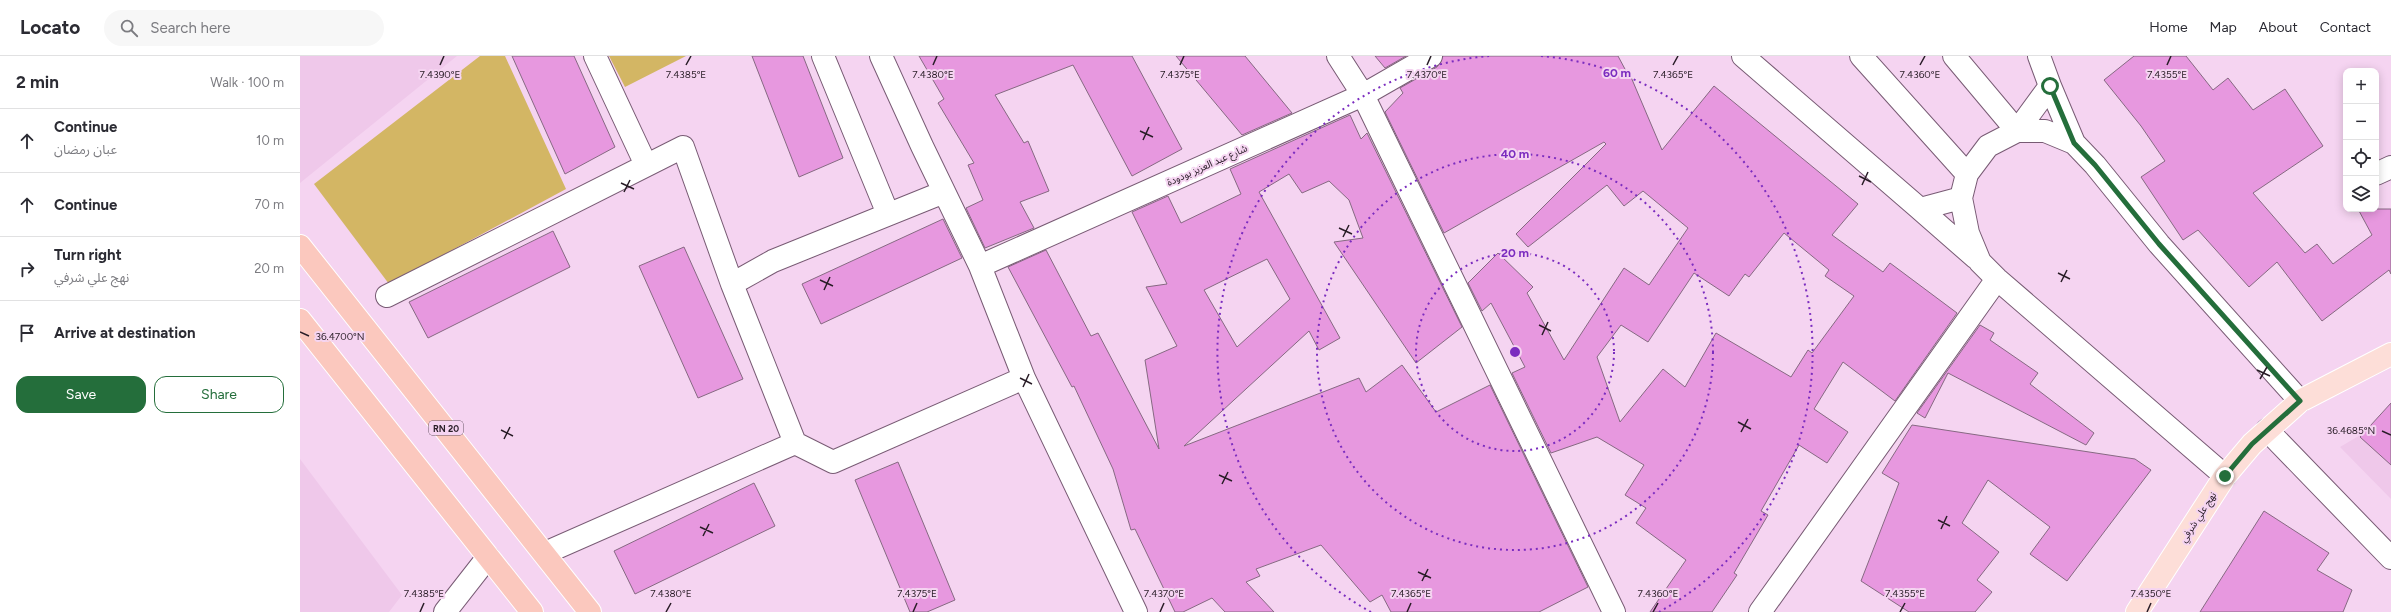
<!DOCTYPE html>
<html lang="en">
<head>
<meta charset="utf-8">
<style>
	:root { --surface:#fff; --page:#f7f7f7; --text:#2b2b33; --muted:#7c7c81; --line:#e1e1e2; --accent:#246e3b }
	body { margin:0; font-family:Figtree,"Noto Sans Arabic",sans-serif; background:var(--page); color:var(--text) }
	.controls { position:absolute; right:12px; top:12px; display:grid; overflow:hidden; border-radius:8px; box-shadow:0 2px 10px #0003 }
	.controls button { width:36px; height:36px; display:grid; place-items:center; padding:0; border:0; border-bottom:1px solid var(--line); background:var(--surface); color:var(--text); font:20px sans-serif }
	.stop { position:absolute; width:12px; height:12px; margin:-9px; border:3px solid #246e3b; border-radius:50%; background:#fff }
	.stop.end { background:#246e3b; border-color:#fff; box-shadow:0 1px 4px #0008 }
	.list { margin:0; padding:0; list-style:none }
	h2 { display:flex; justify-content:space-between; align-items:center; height:52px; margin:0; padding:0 16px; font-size:17px }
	h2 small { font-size:13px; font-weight:400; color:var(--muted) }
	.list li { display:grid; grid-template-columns:26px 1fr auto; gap:12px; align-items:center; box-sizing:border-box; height:64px; padding:0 16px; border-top:1px solid var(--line) }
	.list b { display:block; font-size:15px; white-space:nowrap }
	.list p { margin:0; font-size:13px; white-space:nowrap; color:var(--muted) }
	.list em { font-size:13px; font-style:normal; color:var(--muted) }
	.actions { display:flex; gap:8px; padding:12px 16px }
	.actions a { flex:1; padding:9px 0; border:1px solid var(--accent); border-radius:12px; text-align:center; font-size:14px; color:var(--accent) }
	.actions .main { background:var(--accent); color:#fff }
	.icon { flex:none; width:22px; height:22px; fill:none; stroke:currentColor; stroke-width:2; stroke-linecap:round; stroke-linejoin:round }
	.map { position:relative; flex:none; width:2091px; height:556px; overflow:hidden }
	header { display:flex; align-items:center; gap:24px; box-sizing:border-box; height:56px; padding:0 20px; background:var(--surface); border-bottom:1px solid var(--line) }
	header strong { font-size:19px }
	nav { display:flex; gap:22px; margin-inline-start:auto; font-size:14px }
	.search { width:280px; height:36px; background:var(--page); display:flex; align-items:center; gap:10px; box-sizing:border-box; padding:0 14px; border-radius:22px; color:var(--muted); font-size:15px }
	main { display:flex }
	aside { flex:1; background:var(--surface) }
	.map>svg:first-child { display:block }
</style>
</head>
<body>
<header>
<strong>Locato</strong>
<div class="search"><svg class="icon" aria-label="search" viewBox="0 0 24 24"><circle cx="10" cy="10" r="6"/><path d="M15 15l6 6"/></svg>Search here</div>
<nav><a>Home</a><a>Map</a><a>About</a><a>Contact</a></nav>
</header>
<main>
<aside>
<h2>2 min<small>Walk · 100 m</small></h2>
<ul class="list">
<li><svg class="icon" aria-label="ahead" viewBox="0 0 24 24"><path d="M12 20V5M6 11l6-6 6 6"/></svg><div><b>Continue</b><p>عبان رمضان</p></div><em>10 m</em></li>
<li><svg class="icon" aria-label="ahead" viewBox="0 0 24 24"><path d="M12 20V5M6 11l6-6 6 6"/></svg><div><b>Continue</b></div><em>70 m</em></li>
<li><svg class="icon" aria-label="right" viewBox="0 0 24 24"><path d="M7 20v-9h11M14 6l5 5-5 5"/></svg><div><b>Turn right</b><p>نهج علي شرفي</p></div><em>20 m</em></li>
<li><svg class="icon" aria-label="arrive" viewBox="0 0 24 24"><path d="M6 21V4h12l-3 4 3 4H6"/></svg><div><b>Arrive at destination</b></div></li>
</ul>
<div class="actions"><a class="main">Save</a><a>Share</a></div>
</aside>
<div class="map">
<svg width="2091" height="556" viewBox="0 0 2091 556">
	<rect width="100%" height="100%" fill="#f5d4f1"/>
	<path fill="#efc8ea" d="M0,0H157L0,127Z
		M2091,361V443L2040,391Z
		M0,403L102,539L89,556H0Z"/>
	<path fill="#d3b664" d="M180,0H205L266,133L89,228L14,128Z
		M309,0H386L325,31Z"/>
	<path fill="#e798df" stroke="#866982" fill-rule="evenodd" d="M212,0H274L315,91L265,118Z
		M452,0H503L543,102L499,121Z
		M619,0H832L882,93L832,120L773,9L695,39L724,87L728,85L749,135L720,146L734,172L685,192L666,152L683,144L668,109L674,107L638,47L644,43Z
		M876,0H945L992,57L942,79Z
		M1075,0H1106L1085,12Z
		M1143,0H1318L1326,15L1328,14L1362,94L1414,30L1558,148L1532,179L1583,216L1590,207L1657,257L1595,345L1543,306L1514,353L1548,376L1527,407L1499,389L1461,455L1468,459L1434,517L1437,519L1412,556H1350L1386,504L1336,467L1346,452L1325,439L1344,409L1297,381L1251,397L1212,317L1225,311L1191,247L1182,255L1168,227L1198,197L1233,231L1227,237L1264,304L1324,212L1349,229L1388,172L1343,135L1324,150L1307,129L1228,191L1216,178L1306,88L1304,86L1144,177L1085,56L1103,37L1100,32L1137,11ZM1484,177L1529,214L1525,220L1554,240L1512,297L1508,294L1491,321L1416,277L1385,331L1363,313L1320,366L1297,301L1321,269L1348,286L1394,217L1429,240L1445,218L1449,221Z
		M1834,0H1886L1913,34L1928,22L1953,54L1985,33L2023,90L1953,137L2005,197L2017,188L2033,208L2072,179L2058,153H2091V218L2089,214L2022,265L1977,206L1949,231L1898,174L1883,184L1841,121L1865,105L1841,70L1804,24Z
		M1050,59L1061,83L1067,77L1162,271L1116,307L1034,186L1063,182L1049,144L1029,125L1002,137L989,118L959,136L1040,282L1019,294L1009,275L884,390L1059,322L1066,336L1102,309L1136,356L1190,329L1288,531L1239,556H1091L1082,539L1070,546L1021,489L956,513L960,520L946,526L974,556H925L912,542L883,556H875L835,473L831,474L813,413L774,330L772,331L708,211L746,194L791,280L798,277L859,393L845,304L877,290L846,231L867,228L832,156L868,140L881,167L941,138L930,113ZM967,203L990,243L937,291L904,234Z
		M643,163L662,202L521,268L502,228Z
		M253,175L270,211L128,282L109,246Z
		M384,191L443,323L398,342L339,210Z
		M1680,269L1694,277L1690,284L1738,317L1730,328L1794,377L1786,389L1648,317L1625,362L1617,357Z
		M2091,347V409L2060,381Z
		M1612,369L1835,403L1851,414L1767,525L1730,498L1750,471L1688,424L1662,467L1699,496L1677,524L1692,536L1675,556H1609L1561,525L1599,427L1582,417Z
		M598,406L655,544L627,556H610L555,424Z
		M454,427L475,470L335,538L314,495Z
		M1964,455L2029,497L2017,514L2052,534L2043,556H1900Z"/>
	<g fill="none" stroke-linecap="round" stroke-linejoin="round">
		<defs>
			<path id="minor" d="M295,0L346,109
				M523,0L588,158
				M581,0L622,90L680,210L724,322L836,556
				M1038,0L1063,39L1314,556
				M1443,0L1620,153
				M1561,0L1667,118
				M1654,0L1717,75L1750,30L1774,87
				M1739,0L1750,30
				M2076,118L2091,111
				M1661,142L1620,153L1676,202
				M680,210L1063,39L1131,0
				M432,228L473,205L644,136
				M87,240L383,91L432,228L495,387L533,406L724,322
				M1967,374L2091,502
				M1925,420L1697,223L1680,206L1668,177L1661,142L1667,118L1688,90L1717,75H1745L1774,87L1795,109L1859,188L2000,345
				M245,497L495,387
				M145,556L188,501
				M1460,556L1697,223"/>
			<path id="major" d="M1837,556L1925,420L1952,388L2000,345L2091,298"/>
			<path id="highway" d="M0,190L290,556
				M0,264L232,556"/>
		</defs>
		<use href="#minor" stroke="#785b74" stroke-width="24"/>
		<use href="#major" stroke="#fff" stroke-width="24"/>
		<use href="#highway" stroke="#fff" stroke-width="24"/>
		<use href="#minor" stroke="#fff" stroke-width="22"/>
		<use href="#major" stroke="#fdded8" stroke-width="22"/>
		<use href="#highway" stroke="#fbc8be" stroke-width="22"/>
	</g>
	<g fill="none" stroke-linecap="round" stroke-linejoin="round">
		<path stroke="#246e3b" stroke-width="5" d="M1750,30L1774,87L1795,109L1859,188L2000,345L1952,388L1925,420"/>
	</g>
	<path fill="none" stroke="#291d27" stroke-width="1.5" d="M140,9L144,0M386,9L391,0M633,9L637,0M880,9L884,0M1127,9L1131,0M1373,9L1378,0M1620,9L1625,0M1867,9L1871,0M840,75L853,81M843,84L849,71M1559,120L1571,126M321,127L334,133M1562,129L1568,116M324,136L330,124M1039,172L1052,178M1043,181L1049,169M1758,217L1770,223M520,224L533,230M1761,226L1767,214M524,234L530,221M1239,269L1251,275M0,276L9,280M1242,279L1248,266M1957,314L1970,320M720,322L732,328M1960,323L1967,311M723,331L729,318M1438,366L1451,373M201,374L213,380M2082,375L2091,379M1441,376L1448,363M204,383L210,371M919,419L932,425M922,428L928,416M1638,464L1650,470M400,471L413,477M1641,473L1647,460M403,480L409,468M1118,516L1131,522M1122,525L1128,513M120,556L124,547M366,556L371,547M613,556L617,547M860,556L864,547M1107,556L1111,547M1353,556L1358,547M1600,556L1605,547M1847,556L1851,547"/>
	<g fill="none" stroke="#7b2cbf" stroke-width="2" stroke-dasharray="2 4">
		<circle cx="1215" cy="296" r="99"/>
		<circle cx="1215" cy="296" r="198"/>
		<path d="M1071 556A297 297 0 0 1 1189 0M1241 0A297 297 0 0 1 1359 556"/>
	</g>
	<g text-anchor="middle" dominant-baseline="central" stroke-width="4" stroke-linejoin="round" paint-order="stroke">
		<rect fill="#f5d4f1" stroke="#665464" stroke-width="1" x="129" y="365" width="34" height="14" rx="3"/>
		<g font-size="9" font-weight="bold" fill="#291d27">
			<text x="146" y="372">RN 20</text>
		</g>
		<g font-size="10" fill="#291d27" stroke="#f5d4f1">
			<text transform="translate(907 109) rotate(-24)">شارع عبد العزيز بودودة</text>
			<text transform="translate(1898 461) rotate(-57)">نهج علي شرفي</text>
		</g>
	</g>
	<g font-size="10" text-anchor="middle" fill="#291d27" stroke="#f5d4f1" stroke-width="4" stroke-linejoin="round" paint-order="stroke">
		<text x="140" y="22">7.4390°E</text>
		<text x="386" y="22">7.4385°E</text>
		<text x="633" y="22">7.4380°E</text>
		<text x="880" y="22">7.4375°E</text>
		<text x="1127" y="22">7.4370°E</text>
		<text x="1373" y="22">7.4365°E</text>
		<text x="1620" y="22">7.4360°E</text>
		<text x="1867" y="22">7.4355°E</text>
		<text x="40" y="284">36.4700°N</text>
		<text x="2051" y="378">36.4685°N</text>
		<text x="124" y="541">7.4385°E</text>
		<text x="371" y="541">7.4380°E</text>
		<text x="617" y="541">7.4375°E</text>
		<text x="864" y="541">7.4370°E</text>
		<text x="1111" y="541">7.4365°E</text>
		<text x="1358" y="541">7.4360°E</text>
		<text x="1605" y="541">7.4355°E</text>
		<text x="1851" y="541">7.4350°E</text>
	</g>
	<circle cx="1215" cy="296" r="6" fill="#7b2cbf" stroke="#f5d4f1" stroke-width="2"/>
	<g font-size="12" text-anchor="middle" font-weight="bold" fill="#7b2cbf" stroke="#f5d4f1" stroke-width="4" stroke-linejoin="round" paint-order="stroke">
		<text x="1317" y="21">60 m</text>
		<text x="1215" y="102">40 m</text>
		<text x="1215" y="201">20 m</text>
	</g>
</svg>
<div class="controls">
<button>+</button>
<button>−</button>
<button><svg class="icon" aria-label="locate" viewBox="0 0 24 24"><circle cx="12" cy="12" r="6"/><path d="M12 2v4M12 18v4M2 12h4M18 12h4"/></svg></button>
<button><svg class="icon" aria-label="layers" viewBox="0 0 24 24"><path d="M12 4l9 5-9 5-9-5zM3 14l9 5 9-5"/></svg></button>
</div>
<div class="stop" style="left:1750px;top:30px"></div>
<div class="stop end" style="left:1925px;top:420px"></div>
</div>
</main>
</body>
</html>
